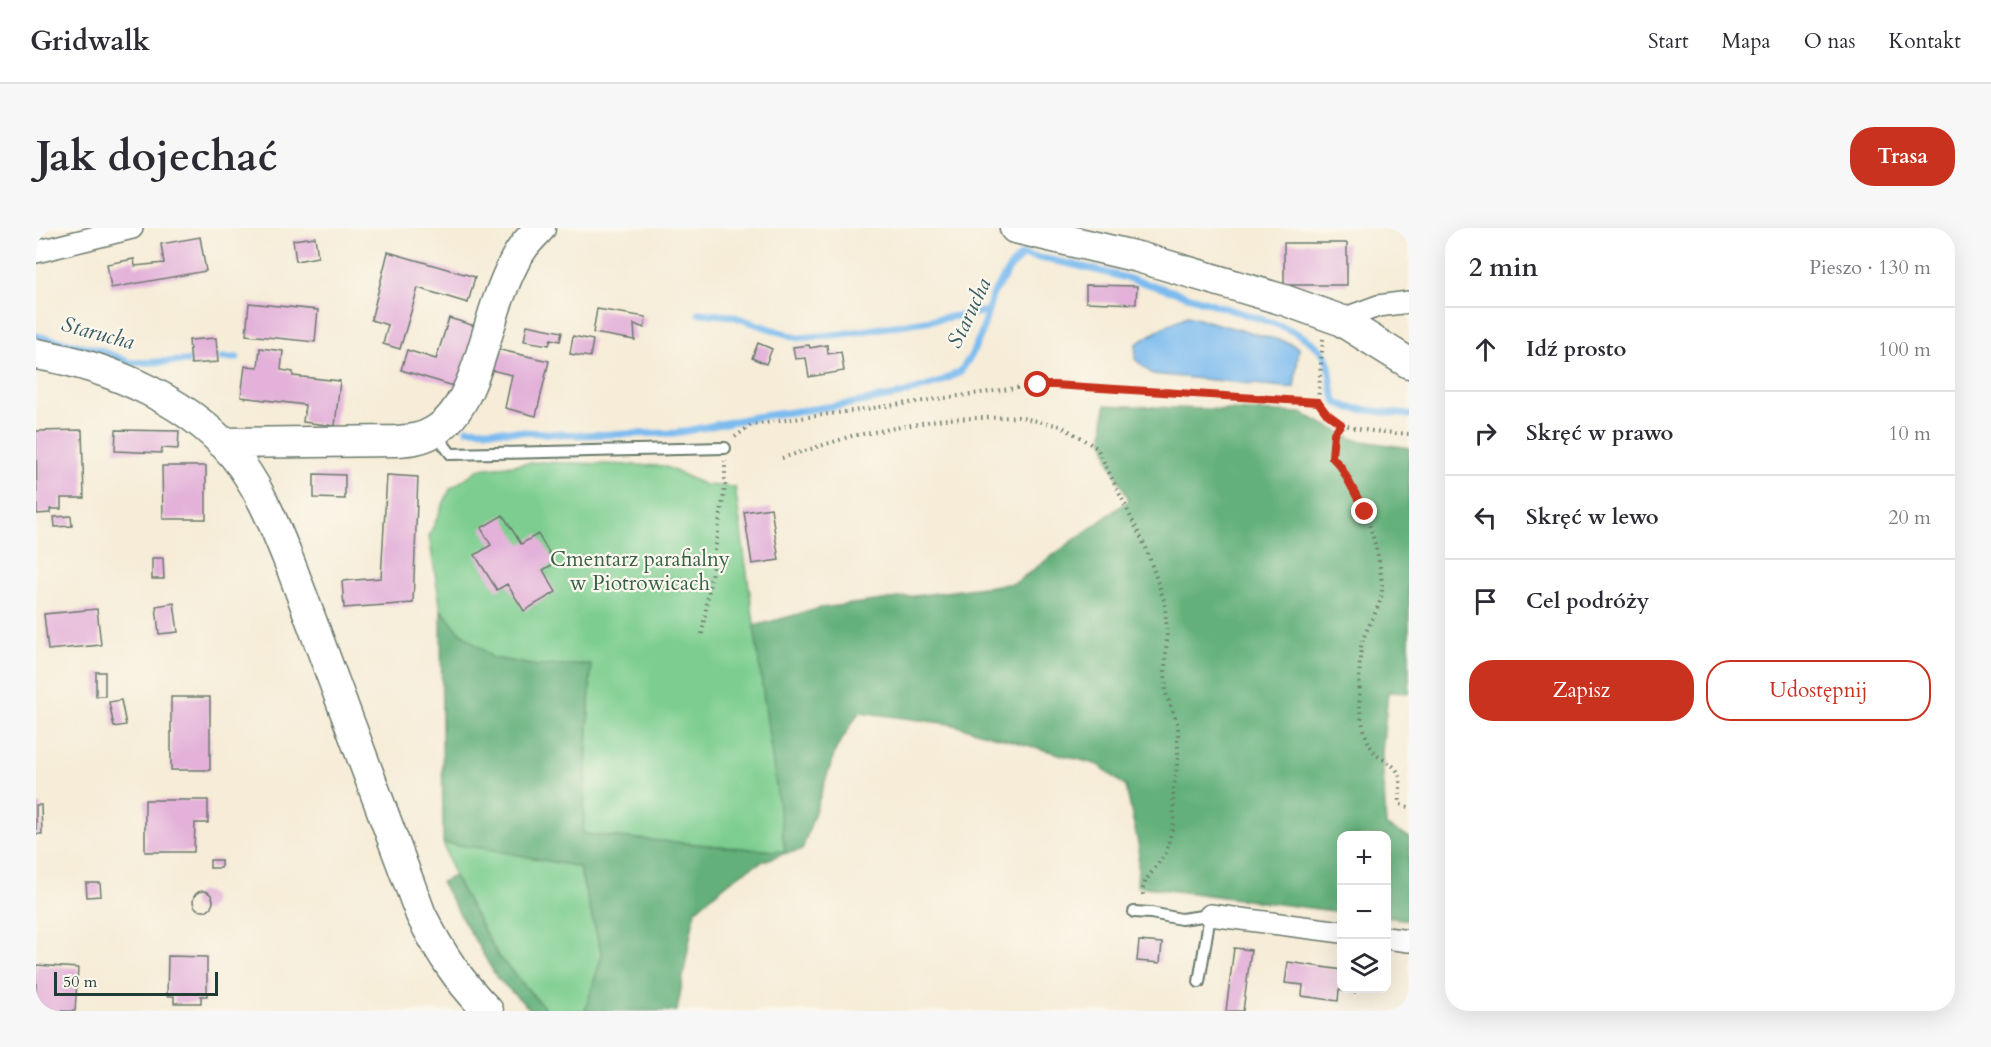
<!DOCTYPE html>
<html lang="pl">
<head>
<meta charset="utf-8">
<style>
	:root { --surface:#fff; --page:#f7f7f7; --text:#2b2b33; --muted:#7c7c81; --line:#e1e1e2; --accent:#c8321e }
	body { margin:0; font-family:Cardo,serif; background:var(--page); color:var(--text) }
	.controls { position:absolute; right:18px; bottom:18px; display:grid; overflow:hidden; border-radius:12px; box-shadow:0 6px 24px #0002 }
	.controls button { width:54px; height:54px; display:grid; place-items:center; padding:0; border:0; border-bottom:2px solid var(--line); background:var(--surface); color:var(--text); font:30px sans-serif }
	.scale { position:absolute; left:18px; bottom:15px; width:164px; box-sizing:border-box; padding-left:6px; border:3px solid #1f3d34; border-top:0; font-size:16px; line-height:21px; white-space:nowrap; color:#1f3d34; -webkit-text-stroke:4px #fbf7ec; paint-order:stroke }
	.stop { position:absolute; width:18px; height:18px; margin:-14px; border:4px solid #c8321e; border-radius:50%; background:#fff }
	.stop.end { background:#c8321e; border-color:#fff; box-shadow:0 2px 6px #0008 }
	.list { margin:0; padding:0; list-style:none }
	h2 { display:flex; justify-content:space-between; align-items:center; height:78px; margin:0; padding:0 24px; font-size:26px }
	h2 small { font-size:20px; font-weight:400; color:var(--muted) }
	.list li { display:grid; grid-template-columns:39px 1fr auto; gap:18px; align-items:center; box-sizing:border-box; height:84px; padding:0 24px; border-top:2px solid var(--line) }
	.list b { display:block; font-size:22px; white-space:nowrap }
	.list em { font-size:20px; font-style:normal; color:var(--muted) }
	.actions { display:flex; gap:12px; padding:18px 24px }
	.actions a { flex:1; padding:14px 0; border:2px solid var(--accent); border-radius:24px; text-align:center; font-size:21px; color:var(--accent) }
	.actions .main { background:var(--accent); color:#fff }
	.icon { flex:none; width:33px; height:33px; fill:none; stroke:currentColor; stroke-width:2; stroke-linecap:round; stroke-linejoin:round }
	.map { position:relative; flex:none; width:1373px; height:783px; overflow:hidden; border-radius:24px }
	header { display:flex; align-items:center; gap:36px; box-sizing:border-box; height:84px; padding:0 30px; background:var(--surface); border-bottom:2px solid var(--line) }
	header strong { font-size:28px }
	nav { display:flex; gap:33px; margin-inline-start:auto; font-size:21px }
	.intro { display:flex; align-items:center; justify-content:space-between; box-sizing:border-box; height:144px; padding:0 36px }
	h1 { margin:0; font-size:42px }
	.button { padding:15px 27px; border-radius:24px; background:var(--accent); color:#fff; font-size:21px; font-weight:700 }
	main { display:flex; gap:36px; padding:0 36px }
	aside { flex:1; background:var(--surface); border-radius:24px; box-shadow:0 6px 24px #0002 }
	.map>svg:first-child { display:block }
</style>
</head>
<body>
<header>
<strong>Gridwalk</strong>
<nav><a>Start</a><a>Mapa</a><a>O nas</a><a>Kontakt</a></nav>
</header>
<div class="intro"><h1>Jak dojechać</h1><a class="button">Trasa</a></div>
<main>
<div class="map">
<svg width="1373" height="783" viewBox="0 0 1373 783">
	<rect width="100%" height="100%" fill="#fbf7ec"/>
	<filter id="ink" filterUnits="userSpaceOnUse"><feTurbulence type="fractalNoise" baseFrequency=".0167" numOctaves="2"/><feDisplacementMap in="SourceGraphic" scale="12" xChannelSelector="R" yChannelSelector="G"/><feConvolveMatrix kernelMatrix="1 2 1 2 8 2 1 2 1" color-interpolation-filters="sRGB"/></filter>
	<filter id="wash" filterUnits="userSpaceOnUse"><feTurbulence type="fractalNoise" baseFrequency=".008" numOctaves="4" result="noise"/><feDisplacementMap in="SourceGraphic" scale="24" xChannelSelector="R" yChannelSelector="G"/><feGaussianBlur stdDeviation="1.35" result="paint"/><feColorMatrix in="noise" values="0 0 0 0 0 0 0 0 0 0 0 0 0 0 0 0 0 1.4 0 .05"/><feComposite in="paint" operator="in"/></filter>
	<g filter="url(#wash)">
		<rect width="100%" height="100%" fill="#f6ecd7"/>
		<path fill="#7bcd8f" stroke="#4d8562" stroke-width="1.5" d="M504,234L628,238L669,257L699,259L750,624L547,606L555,436L501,438L457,430L423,403L405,382L393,308L414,261L443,241Z
			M407,615L447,620L543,639L566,727L549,783H511L462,728L418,648Z"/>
		<path fill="#64b07a" stroke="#427657" stroke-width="1.5" d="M1069,177L1265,185L1320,212L1373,220V465L1352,464L1346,524L1350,598L1373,609V692L1351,689L1350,608H1306L1305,684L1101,658L1103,620L1090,559L1063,537L914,496L823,484L800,521L766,622C719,629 693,653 659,683L641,783H549L566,727L543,639L447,620L407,615L405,382L423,403L457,430L501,438L555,436L547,606L749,624L718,398L785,380L979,355L1093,272L1074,235L1067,210Z
			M418,648L462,728L511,783H496L461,750L405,654Z"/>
		<path fill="#7bbbef" stroke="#4d7c92" stroke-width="1.5" d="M1151,88L1251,114L1263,120L1258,160L1116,146L1099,131L1100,116L1128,99Z"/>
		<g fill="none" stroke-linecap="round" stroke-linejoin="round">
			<path stroke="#7bbbef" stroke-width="7" d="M663,85L696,88L762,110L807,106L952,83
				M0,108L63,122L95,135L151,133
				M186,130H201
				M431,201L543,207L640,205L719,189L813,176L866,166L902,155L924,144L935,128L946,104L956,68L973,41L986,27C1056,38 1125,59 1192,81C1221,90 1257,98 1280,118C1302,136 1289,154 1301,175L1314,180L1373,187"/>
		</g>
		<g id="blocks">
			<path fill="#e3b1d9" d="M164,9L170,43L75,60L71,36L98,31L99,38L128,35L125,16Z
				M279,9L282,29L260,33L257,12Z
				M1248,15H1311V57H1248Z
				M352,24L439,49L432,75L382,60L364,121L347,116L352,97L335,92Z
				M1050,57L1101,58L1100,76L1050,74Z
				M213,75L282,82L279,114L210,107Z
				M561,81L610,89L608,100L598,96L599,112L557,105Z
				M413,90L439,98L421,159L365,142L371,122L400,131Z
				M491,97L526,104L524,113L515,111L513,117L488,113Z
				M537,108L557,112L554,129L534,126Z
				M180,110L182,134L155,136L153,112Z
				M722,115L736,121L730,136L716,130Z
				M773,117L774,120L791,117L792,126L805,124L808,143L773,149L770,130L759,131L757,119Z
				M224,120L247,123L245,142L257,144V148L304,153L299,198L267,194L269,177L205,169L209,138L222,139Z
				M460,121L513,133L500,188L469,180L476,147L455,142Z
				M46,202L48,270H25V281H14V285L1,286L0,203Z
				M80,202L143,203L142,221L126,220L125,225L79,223Z
				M126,238H170V291H127Z
				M278,246L309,247V271L278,270Z
				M351,247L382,249L377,375L308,380L306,353L345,350Z
				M735,280L743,332L716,336L708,284Z
				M467,287L485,316L502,306L519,335L507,342L520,364L488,383L471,356L461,362L439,327L455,317L445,300Z
				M35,288L36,298L19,299L18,289Z
				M116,330H127L128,351H116Z
				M138,375L142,404L123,406L120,378Z
				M61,381L65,417L12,422L8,386Z
				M60,444H69V468H60Z
				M135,469H174V542H135Z
				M85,472L90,497L78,499L73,474Z
				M109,572H172V595H159L158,624H109Z
				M0,577H5L6,606H0Z
				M174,632H185V640H174Z
				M50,655H64L65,668L51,669Z
				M157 673a10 10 0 1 1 20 0a10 10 0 1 1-20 0Z
				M1103,713L1126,715L1124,735L1101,733Z
				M1198,720L1215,722L1207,783H1190Z
				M132,728L171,729V768H165V775H138V768H131Z
				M1252,734L1306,742V760H1320L1319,765L1303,762L1302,773L1266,768L1267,757L1249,755Z
				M0,737L42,740L39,783H0Z"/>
		</g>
	</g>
	<g filter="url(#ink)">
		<use href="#blocks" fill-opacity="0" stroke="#6a7a6d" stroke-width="1.5"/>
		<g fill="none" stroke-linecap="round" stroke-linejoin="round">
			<defs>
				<path id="lane" d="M398,204L415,226L689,220
					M1098,684L1115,685L1145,691L1174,687L1163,754"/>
				<path id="street" d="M0,24L96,0
					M1304,92L1342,78L1373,74
					M1174,687L1306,704
					M1350,710L1373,713"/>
				<path id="secondary" d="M979,0L1102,29L1248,72L1304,92L1373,135
					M0,126C73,138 161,175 206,238C228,269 242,306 256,341L385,687C405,726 421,751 452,783
					M186,215L361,213C374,212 386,211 397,204C436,183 447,114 461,75C466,61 477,33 486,21C491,13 498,7 504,0"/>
			</defs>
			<use href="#lane" stroke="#6a7a6d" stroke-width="14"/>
			<use href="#street" stroke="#6a7a6d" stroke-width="24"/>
			<use href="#secondary" stroke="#6a7a6d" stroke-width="33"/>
			<path stroke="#6a7a6d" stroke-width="4" stroke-dasharray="1.5 4.5" stroke-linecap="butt" d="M1287,111L1282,174C1288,182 1296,192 1306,196C1326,204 1352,204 1373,206
				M1305,196L1298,205L1296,229C1324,256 1346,324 1346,363C1345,378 1331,399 1326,414C1323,423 1323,472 1324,482C1326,496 1331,519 1342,528C1350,534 1358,536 1363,546C1367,556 1361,566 1365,577L1373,579
				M699,209L715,197L1002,157H1018L1282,174
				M746,230L816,208L907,191L982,189L1025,198L1061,220L1110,320L1129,375L1131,410L1129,441L1130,466L1142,497V530L1137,568L1138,593L1130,625L1110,652L1106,663L1108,670
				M666,406L689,259V233"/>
			<use href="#lane" stroke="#fff" stroke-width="10"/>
			<use href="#street" stroke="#fff" stroke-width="21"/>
			<use href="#secondary" stroke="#fff" stroke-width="30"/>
		</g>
	</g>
	<g fill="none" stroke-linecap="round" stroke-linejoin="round" filter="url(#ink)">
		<path stroke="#c8321e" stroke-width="8" d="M1002,157H1018L1282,174L1290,185L1305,196L1298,205L1296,229L1305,239L1329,284"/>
	</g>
	<g text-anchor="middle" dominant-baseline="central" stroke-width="4.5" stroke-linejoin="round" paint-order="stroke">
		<g font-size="21" fill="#36614b" stroke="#fbf7ec">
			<text x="604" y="331">Cmentarz parafialny<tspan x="604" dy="24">w Piotrowicach</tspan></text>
		</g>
		<g font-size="22" font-style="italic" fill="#365c63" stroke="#fbf7ec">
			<text transform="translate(933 85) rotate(-65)">Starucha</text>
			<text transform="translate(62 105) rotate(15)">Starucha</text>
		</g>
	</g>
</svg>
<div class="controls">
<button>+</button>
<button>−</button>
<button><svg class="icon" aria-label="layers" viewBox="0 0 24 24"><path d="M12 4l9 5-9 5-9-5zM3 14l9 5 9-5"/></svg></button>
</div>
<div class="scale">50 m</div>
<div class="stop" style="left:1002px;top:157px"></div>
<div class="stop end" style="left:1329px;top:284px"></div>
</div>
<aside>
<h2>2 min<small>Pieszo · 130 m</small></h2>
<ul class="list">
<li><svg class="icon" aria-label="ahead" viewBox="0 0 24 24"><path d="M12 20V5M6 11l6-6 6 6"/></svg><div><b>Idź prosto</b></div><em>100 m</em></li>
<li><svg class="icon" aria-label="right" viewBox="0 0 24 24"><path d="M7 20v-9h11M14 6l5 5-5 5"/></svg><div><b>Skręć w prawo</b></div><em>10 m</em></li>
<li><svg class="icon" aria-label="left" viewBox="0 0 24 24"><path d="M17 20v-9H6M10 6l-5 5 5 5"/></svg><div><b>Skręć w lewo</b></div><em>20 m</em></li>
<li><svg class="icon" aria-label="arrive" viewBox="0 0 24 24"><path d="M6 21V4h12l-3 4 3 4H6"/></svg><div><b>Cel podróży</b></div></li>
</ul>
<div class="actions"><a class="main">Zapisz</a><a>Udostępnij</a></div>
</aside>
</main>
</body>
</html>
